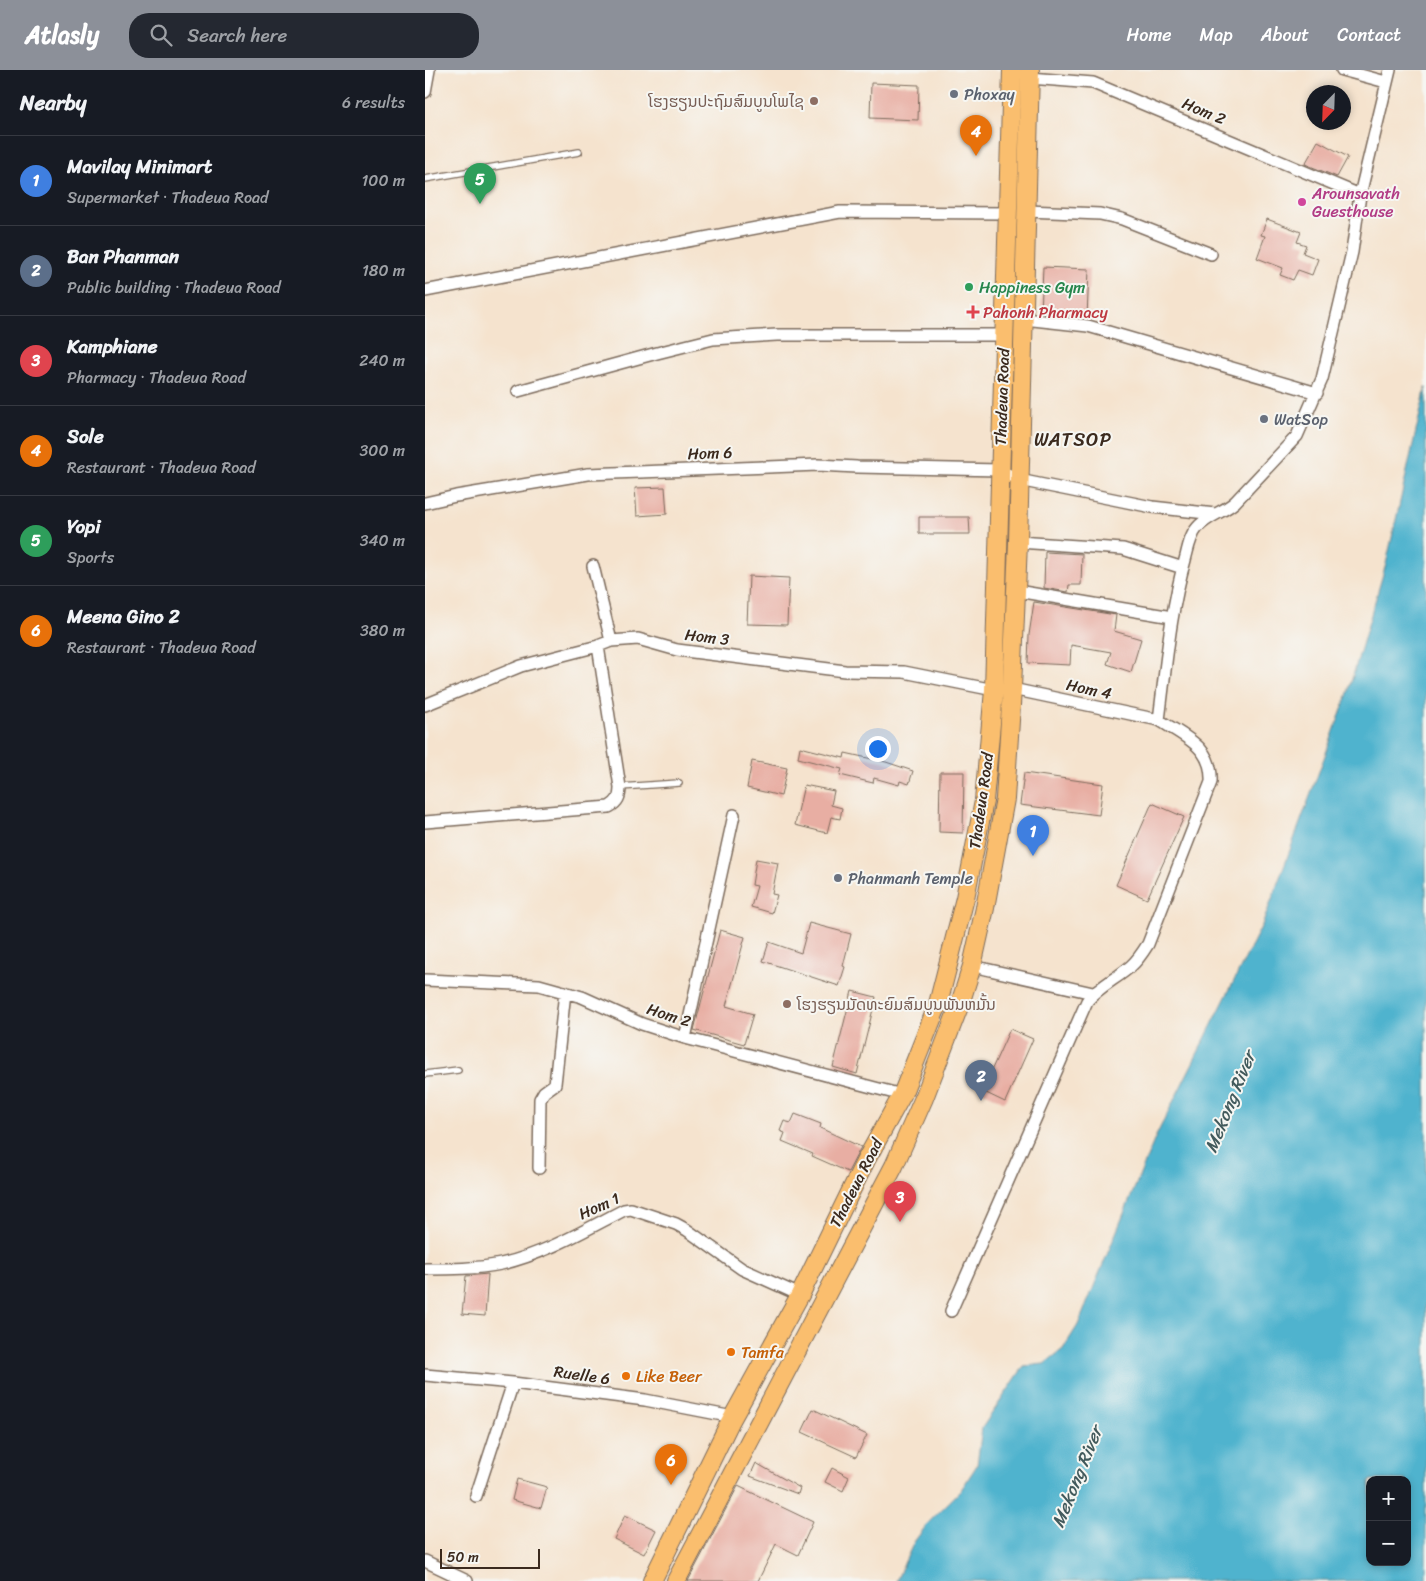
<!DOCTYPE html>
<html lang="en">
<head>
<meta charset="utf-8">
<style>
	:root { --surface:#171b24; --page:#242831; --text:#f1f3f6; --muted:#9ea1a6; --line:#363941; --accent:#8c9099 }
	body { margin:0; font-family:Sriracha,"Noto Sans Lao",sans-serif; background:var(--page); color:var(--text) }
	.controls { position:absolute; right:15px; bottom:15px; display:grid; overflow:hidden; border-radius:10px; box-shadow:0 2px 8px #0003 }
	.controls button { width:45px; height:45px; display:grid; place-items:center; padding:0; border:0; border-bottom:1px solid var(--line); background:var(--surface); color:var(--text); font:25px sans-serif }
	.compass { position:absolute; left:881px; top:15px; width:45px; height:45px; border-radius:50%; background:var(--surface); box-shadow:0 2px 8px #0003; rotate:203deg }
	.scale { position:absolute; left:15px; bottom:12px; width:100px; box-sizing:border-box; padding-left:5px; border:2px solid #3b2a1e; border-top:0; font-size:14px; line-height:18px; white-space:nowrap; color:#3b2a1e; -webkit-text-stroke:4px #f6f6f2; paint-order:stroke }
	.you { position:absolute; left:452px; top:678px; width:18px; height:18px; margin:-12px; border:4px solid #fff; border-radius:50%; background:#1a73e8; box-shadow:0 0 0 8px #1a73e833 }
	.badge { display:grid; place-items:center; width:32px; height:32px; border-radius:50%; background:var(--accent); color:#fff; font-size:16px; font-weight:700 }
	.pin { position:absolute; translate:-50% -41px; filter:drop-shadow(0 1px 2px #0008) }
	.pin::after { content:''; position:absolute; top:26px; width:18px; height:15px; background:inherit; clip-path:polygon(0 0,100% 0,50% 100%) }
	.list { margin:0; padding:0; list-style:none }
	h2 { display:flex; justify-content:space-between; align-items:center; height:65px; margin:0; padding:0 20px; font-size:21px }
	h2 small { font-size:16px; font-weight:400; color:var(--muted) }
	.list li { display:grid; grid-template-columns:32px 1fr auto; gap:15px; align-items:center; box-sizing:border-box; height:90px; padding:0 20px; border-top:1px solid var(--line) }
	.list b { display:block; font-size:19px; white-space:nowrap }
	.list p { margin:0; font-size:16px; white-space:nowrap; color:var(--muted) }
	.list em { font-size:16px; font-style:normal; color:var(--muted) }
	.icon { flex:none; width:28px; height:28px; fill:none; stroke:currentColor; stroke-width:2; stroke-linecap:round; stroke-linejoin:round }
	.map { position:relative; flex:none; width:1001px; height:1511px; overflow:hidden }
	header { display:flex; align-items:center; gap:30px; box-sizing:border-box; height:70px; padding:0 25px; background:var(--accent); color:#fff }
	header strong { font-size:24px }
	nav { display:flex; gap:28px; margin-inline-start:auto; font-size:18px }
	.search { width:350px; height:45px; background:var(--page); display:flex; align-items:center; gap:12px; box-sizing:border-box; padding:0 18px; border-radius:20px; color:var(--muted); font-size:19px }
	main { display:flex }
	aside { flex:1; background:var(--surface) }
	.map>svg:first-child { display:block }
</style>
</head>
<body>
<header>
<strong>Atlasly</strong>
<div class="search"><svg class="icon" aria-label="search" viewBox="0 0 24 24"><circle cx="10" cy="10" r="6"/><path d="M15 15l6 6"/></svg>Search here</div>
<nav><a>Home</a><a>Map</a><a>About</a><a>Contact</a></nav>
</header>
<main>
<aside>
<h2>Nearby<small>6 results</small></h2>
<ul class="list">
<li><span class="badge" style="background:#3f7fe0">1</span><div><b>Mavilay Minimart</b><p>Supermarket · Thadeua Road</p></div><em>100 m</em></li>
<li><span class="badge" style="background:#5c6f8a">2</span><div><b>Ban Phanman</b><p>Public building · Thadeua Road</p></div><em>180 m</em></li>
<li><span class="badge" style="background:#e0444e">3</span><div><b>Kamphiane</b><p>Pharmacy · Thadeua Road</p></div><em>240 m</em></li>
<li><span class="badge" style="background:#e8710a">4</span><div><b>Sole</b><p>Restaurant · Thadeua Road</p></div><em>300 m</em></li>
<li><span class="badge" style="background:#2e9e5b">5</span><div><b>Yopi</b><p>Sports</p></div><em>340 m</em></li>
<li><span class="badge" style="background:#e8710a">6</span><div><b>Meena Gino 2</b><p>Restaurant · Thadeua Road</p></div><em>380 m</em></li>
</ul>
</aside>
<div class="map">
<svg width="1001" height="1511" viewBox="0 0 1001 1511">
	<rect width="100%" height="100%" fill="#f6f6f2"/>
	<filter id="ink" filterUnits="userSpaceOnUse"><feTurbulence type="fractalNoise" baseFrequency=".02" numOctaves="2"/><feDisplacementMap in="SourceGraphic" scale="10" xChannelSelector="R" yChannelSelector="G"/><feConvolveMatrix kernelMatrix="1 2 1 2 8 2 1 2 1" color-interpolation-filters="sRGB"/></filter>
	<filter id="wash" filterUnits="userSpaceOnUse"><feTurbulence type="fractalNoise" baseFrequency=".0096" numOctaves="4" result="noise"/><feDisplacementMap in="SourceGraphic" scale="20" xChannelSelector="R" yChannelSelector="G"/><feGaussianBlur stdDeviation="1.12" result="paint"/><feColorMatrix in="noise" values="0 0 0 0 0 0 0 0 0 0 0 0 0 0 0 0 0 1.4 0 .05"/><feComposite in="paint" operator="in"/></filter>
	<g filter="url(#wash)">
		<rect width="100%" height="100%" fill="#f5e3ce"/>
		<path fill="#4fb3ce" stroke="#456e76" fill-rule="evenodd" d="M1001,317V1511H471L489,1472L504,1452L536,1420L552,1395L557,1358L599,1296L619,1294L638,1279L653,1255L731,1066L838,853L922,626L961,494ZM945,1410H982V1492H945Z"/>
		<g id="blocks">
			<path fill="#e8aea3" d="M446,13L494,15L493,50L445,48Z
				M893,71L923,87L912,107L880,94Z
				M842,149L876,162L872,172L881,175L878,183L893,189L887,205L873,200L868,210L855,205L858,198L832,188L840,166L836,165Z
				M618,197L664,199L662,248L616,243Z
				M240,417L242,444L212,446L210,418Z
				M494,447H544L545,464H494Z
				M620,482L657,484L656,515H644L643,522L619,518Z
				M324,506L364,508L362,555L322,554Z
				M609,532L691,545L689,561L716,569L706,602L682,594L686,582L646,575L645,595L603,593L604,565Z
				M375,677L419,688L420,683L461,692L488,701L484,714L475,711L474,715L449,708L448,713L415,705L417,699L373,688Z
				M327,691L362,698L356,726L322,718Z
				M515,702H539L538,763L514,762Z
				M599,703L678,714L674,745L595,735Z
				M379,715L409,721L406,735L417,738L415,749L406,747L402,763L370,755Z
				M727,733L759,747L722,829L691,815Z
				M331,789L353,793L347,824L352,825L347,843L326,837L332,816L327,815Z
				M384,853L426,864L418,896L420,897L414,916L338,891L344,872L376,883Z
				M295,860L320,867L301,936L328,944L319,974L269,960Z
				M427,921L451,927L432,1004L408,997Z
				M585,959L608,969L580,1032L557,1021Z
				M370,1044L396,1054L395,1058L436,1077L423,1102L387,1086L388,1084L357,1071L360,1063L355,1061L359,1051L366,1053Z
				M63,1204L60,1246L37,1244L41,1206Z
				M388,1339L442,1365L431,1387L377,1362Z
				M331,1393L375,1418L373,1424L325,1406Z
				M407,1398L424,1407L418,1421L400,1412Z
				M92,1409L122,1417L116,1438L87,1430Z
				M313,1416L388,1452L373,1485L351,1474L333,1511H263Z
				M200,1445L231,1460L219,1484L189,1469Z"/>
		</g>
	</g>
	<g filter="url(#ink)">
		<use href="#blocks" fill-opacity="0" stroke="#7c6b5c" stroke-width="1"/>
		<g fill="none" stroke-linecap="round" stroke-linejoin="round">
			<defs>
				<path id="lane" d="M0,109L154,82
					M195,717L254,713
					M0,1004L33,1000"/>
				<path id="street" d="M917,0L961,12
					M605,8L668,13L935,125
					M0,22L4,0
					M602,141L675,144L697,149L786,184
					M0,221L415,142L583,143
					M599,249L663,256L892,323
					M93,321L232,283L288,269L352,265H579
					M0,433L31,426L163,404L393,395L432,397L575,400L594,410L727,437L790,444
					M593,472L698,479L758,498
					M168,496L186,571
					M592,521L747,547
					M587,619L734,650
					M0,635L96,596L173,576L186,571L213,569L252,580L420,601L479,602L569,620
					M0,752L184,737C193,732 195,727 195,717L173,576
					M547,896L668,923
					M0,910L114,915L157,927L217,954L260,968L477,1025
					M260,968L309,745
					M114,1098L115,1029L119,1022L130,1014L140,922
					M0,1199C25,1199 52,1199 76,1194C120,1184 160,1160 199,1140L206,1139L251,1154L262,1160L317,1199L375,1225
					M526,1241L662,931C675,916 691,909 706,896C713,890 718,882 723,874L786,712C788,677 760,667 734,650C741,596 745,542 760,490C763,479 765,466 772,458C782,446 799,442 810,432L872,366L897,309L927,182L935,125L965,0
					M0,1305L88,1313L220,1330L308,1347
					M51,1426L88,1313
					M0,1491L42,1511"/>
				<path id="primary" d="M227,1511L305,1352L375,1225L441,1090L477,1025L513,934L540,828L559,731L569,620L587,0
					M251,1511L469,1096L499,1028L535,934L547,896L560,838L580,729L587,619L593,472L605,0"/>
			</defs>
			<use href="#lane" stroke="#7c6b5c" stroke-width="8"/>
			<use href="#street" stroke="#7c6b5c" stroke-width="14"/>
			<use href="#primary" stroke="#7c6b5c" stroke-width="20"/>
			<use href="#lane" stroke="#fff" stroke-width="5.5"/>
			<use href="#street" stroke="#fff" stroke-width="11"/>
			<use href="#primary" stroke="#fabe6e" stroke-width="18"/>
		</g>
	</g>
	<g fill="#6b7280" stroke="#f6f6f2" stroke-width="2">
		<circle cx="529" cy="24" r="5"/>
		<circle cx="839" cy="349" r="5"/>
		<circle cx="413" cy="808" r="5"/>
	</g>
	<g fill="#8d6e63" stroke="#f6f6f2" stroke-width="2">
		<circle cx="389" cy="31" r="5"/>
		<circle cx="362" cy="934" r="5"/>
	</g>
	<circle fill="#d1479c" stroke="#f6f6f2" stroke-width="2" cx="877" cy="132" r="5"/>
	<circle fill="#2e9e5b" stroke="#f6f6f2" stroke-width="2" cx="544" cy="217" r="5"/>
	<path fill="#e0444e" stroke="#f6f6f2" stroke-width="2" d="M545.5 234.5h5v5h5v5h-5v5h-5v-5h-5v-5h5z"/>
	<g fill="#e8710a" stroke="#f6f6f2" stroke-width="2">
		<circle cx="306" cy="1282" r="5"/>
		<circle cx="201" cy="1306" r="5"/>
	</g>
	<g text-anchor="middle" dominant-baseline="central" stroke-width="4" stroke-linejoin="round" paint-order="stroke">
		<g font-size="16" fill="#5b616d" stroke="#f6f6f2" text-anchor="start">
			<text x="539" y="24">Phoxay</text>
			<text x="849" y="349">WatSop</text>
			<text x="423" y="808">Phanmanh Temple</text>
		</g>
		<g font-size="16" fill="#785e54" stroke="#f6f6f2" text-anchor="end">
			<text x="379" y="31">ໂຮງຮຽນປະຖົມສົມບູນໂພໄຊ</text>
			<text x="372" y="934" text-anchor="start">ໂຮງຮຽນມັດທະຍົມສົມບູນພັນຫມັ້ນ</text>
		</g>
		<g font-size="16" fill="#3b2a1e" stroke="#f6f6f2">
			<text transform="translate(779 41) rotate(23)">Hom 2</text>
			<text transform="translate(577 327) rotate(-88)">Thadeua Road</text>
			<text transform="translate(285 383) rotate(-2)">Hom 6</text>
			<text transform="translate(282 567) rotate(7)">Hom 3</text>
			<text transform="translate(664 619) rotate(12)">Hom 4</text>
			<text transform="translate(556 731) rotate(-82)">Thadeua Road</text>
			<text transform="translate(244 945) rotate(18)">Hom 2</text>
			<text transform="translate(431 1113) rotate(-63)">Thadeua Road</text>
			<text transform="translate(174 1136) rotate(-24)">Hom 1</text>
			<text transform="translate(157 1305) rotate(8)">Ruelle 6</text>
		</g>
		<g font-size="16" fill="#b23c85" stroke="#f6f6f2" text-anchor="start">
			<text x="887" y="123">Arounsavath<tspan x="887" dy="18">Guesthouse</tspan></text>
		</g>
		<g font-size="16" fill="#27864d" stroke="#f6f6f2" text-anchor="start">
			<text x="554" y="217">Happiness Gym</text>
		</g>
		<g font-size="16" fill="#be3a42" stroke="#f6f6f2" text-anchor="start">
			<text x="558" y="242">Pahonh Pharmacy</text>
		</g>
		<g font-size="16" fill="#c56008" stroke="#f6f6f2" text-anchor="start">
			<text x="316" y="1282">Tamfa</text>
			<text x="211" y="1306">Like Beer</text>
		</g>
		<g font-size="18" font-style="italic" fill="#425a5c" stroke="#f6f6f2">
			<text transform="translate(805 1032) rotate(-68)">Mekong River</text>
			<text transform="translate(652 1407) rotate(-68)">Mekong River</text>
		</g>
		<g font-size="19" letter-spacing="1" fill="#3b2a1e" stroke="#f6f6f2">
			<text x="648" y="369">WATSOP</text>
		</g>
	</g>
</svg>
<div class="controls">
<button>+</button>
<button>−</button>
</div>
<svg class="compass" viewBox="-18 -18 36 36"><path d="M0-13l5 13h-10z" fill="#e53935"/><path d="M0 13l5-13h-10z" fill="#9ea1a6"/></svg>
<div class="scale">50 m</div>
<div class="you"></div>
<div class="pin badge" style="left:608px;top:786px;background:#3f7fe0">1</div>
<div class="pin badge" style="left:556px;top:1031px;background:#5c6f8a">2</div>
<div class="pin badge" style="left:475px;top:1152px;background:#e0444e">3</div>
<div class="pin badge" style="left:551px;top:86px;background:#e8710a">4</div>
<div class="pin badge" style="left:55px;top:134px;background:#2e9e5b">5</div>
<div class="pin badge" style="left:246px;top:1415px;background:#e8710a">6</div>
</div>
</main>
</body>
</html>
